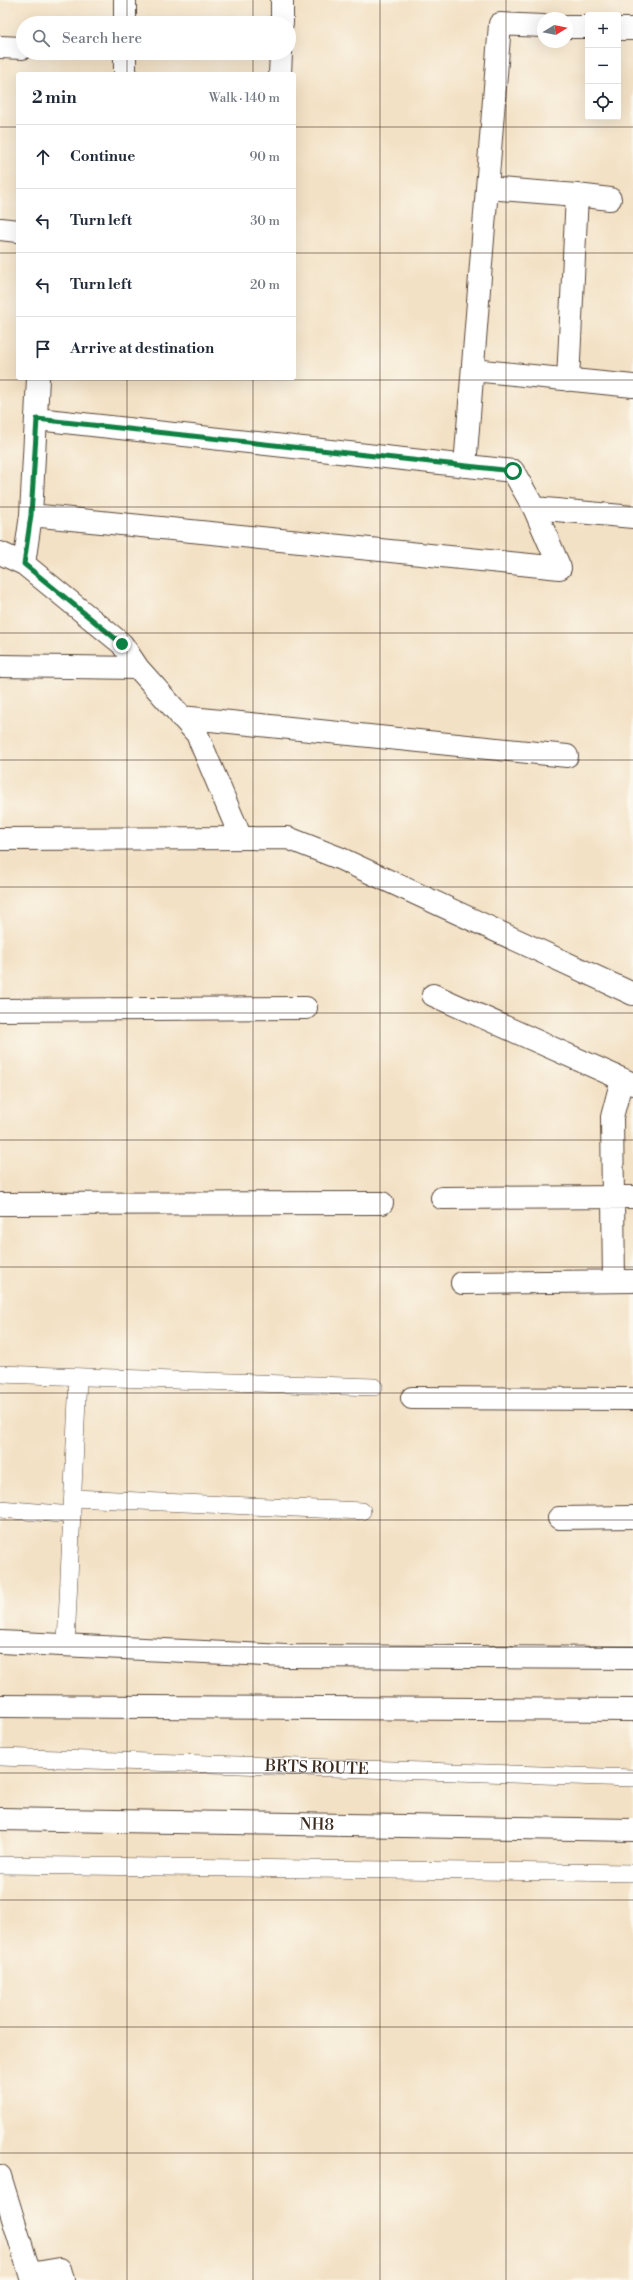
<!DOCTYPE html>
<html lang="en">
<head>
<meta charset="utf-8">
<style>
	:root { --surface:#fff; --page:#f2f2f3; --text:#1f2937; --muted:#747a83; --line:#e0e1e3 }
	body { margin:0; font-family:"Libre Bodoni",serif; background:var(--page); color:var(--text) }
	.controls { position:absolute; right:12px; top:12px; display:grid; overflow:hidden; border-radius:4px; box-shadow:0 4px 16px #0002 }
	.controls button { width:36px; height:36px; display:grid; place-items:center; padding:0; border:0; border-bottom:1px solid var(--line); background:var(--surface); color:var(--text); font:20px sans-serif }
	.compass { position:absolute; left:537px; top:12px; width:36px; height:36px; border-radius:50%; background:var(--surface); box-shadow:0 4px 16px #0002; rotate:80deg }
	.stop { position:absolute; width:12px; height:12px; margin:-9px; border:3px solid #0b8043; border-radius:50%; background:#fff }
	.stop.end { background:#0b8043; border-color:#fff; box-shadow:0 1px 4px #0008 }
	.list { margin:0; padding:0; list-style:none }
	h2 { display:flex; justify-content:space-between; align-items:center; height:52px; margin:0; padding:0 16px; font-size:17px }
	h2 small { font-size:13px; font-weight:400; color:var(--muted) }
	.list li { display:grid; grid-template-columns:26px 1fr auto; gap:12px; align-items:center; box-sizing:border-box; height:64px; padding:0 16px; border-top:1px solid var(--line) }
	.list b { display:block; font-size:15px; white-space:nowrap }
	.list em { font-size:13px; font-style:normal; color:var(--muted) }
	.icon { flex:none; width:22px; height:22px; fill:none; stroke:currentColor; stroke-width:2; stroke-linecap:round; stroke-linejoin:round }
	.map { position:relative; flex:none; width:633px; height:2280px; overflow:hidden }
	.search { position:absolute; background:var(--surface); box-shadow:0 4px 16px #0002; left:16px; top:16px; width:280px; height:44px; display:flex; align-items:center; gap:10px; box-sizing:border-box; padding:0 14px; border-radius:22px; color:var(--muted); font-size:15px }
	.panel { position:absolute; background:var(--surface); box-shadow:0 4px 16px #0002; left:16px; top:72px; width:280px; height:308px; border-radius:4px }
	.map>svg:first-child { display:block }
</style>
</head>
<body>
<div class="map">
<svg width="633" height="2280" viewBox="0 0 633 2280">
	<rect width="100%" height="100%" fill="#fbf7ec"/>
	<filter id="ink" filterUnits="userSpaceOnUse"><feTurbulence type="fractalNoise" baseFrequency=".025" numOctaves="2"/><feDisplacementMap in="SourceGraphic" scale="8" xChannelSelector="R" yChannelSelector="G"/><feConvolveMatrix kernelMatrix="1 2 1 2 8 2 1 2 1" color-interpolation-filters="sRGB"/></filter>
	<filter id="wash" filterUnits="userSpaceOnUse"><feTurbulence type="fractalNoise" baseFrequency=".012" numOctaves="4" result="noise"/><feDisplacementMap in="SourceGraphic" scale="16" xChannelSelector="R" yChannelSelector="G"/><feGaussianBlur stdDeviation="0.9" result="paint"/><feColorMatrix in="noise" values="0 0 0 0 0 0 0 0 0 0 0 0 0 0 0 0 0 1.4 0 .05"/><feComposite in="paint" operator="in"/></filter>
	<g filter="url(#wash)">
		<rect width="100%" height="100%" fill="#f3e1c5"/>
	</g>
	<g filter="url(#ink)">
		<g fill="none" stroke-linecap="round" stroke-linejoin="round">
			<defs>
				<g id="service">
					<path d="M0,1374L374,1387"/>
					<path d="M73,1498L362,1511"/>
					<path d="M0,1509L72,1515"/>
					<path d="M66,1645L78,1377"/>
					<path id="s1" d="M0,1757L633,1778"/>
					<path d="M0,1865L633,1873"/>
				</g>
				<path id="minor" d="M125,23V0
					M282,23V0
					M567,27H588
					M618,29H633
					M0,47L23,48
					M125,74V53
					M280,74L281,53
					M487,188L577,195
					M0,229L18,231
					M473,370L633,386
					M38,378L31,515L24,564L122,644L138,668L197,734L241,838
					M568,380L577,195L610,199
					M465,466L500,24L543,26
					M534,508L633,517
					M31,515L560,568L534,508L513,471L37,419
					M0,553L24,564
					M0,666L138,668
					M181,717L567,756
					M0,839L288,838L339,858L633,994
					M433,995L633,1084
					M0,1010L306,1008
					M442,1198L633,1197
					M0,1204L382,1203
					M614,1281L612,1117L622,1079
					M462,1283L633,1281
					M412,1398L633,1399
					M559,1518L633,1517
					M0,2176L30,2274L60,2269L63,2280"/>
				<path id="tertiary" d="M0,1642L286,1656L633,1658"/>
				<g id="primary">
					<path d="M0,1706L633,1710"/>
					<path id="s2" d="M0,1819L633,1830"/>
				</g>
			</defs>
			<use href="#service" stroke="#574537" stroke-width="18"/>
			<use href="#minor" stroke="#574537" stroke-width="24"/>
			<use href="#tertiary" stroke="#574537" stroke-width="24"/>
			<use href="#primary" stroke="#574537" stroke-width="24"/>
			<use href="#service" stroke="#fff" stroke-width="17"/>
			<use href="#minor" stroke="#fff" stroke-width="22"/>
			<use href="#tertiary" stroke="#fff" stroke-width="22"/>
			<use href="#primary" stroke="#fff" stroke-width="22"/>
		</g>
	</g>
	<g fill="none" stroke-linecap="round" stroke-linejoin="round" filter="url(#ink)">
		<path stroke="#0b8043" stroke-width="5" d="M122,644L24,564L31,515L37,419L513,471"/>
	</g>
	<path fill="none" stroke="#3b2a1e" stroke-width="1" stroke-opacity="0.55" d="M127,0V23M253,0V23M380,0V2280M506,0V2280M127,53V74M253,53V74M0,127H18M294,127H633M0,253H18M294,253H633M127,378V2280M253,378V2280M0,380H633M0,507H633M0,633H633M0,760H633M0,887H633M0,1013H633M0,1140H633M0,1267H633M0,1393H633M0,1520H633M0,1647H633M0,1773H633M0,1900H633M0,2027H633M0,2153H633"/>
	<g text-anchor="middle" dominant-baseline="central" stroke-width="4" stroke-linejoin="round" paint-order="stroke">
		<g font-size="16" fill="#3b2a1e" stroke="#fbf7ec">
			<text stroke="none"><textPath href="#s1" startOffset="317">BRTS ROUTE</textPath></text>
			<text stroke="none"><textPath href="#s2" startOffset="317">NH8</textPath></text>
		</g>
	</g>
</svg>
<div class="controls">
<button>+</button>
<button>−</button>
<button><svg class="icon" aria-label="locate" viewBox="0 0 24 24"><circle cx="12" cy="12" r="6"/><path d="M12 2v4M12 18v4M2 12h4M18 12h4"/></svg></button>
</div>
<svg class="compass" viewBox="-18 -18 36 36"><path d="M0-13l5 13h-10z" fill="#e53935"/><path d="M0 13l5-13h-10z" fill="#747a83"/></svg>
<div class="stop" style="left:513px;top:471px"></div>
<div class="stop end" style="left:122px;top:644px"></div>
<div class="search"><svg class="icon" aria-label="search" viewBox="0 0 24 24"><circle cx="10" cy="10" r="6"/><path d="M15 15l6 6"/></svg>Search here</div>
<section class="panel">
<h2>2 min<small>Walk · 140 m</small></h2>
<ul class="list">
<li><svg class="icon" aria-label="ahead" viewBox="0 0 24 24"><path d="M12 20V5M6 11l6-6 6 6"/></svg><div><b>Continue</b></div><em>90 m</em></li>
<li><svg class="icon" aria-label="left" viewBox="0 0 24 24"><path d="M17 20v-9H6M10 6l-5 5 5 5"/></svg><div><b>Turn left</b></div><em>30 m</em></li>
<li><svg class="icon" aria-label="left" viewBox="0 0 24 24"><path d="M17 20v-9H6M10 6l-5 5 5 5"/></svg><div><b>Turn left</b></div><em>20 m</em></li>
<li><svg class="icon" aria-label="arrive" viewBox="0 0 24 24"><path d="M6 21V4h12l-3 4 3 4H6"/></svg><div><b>Arrive at destination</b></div></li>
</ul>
</section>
</div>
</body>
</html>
